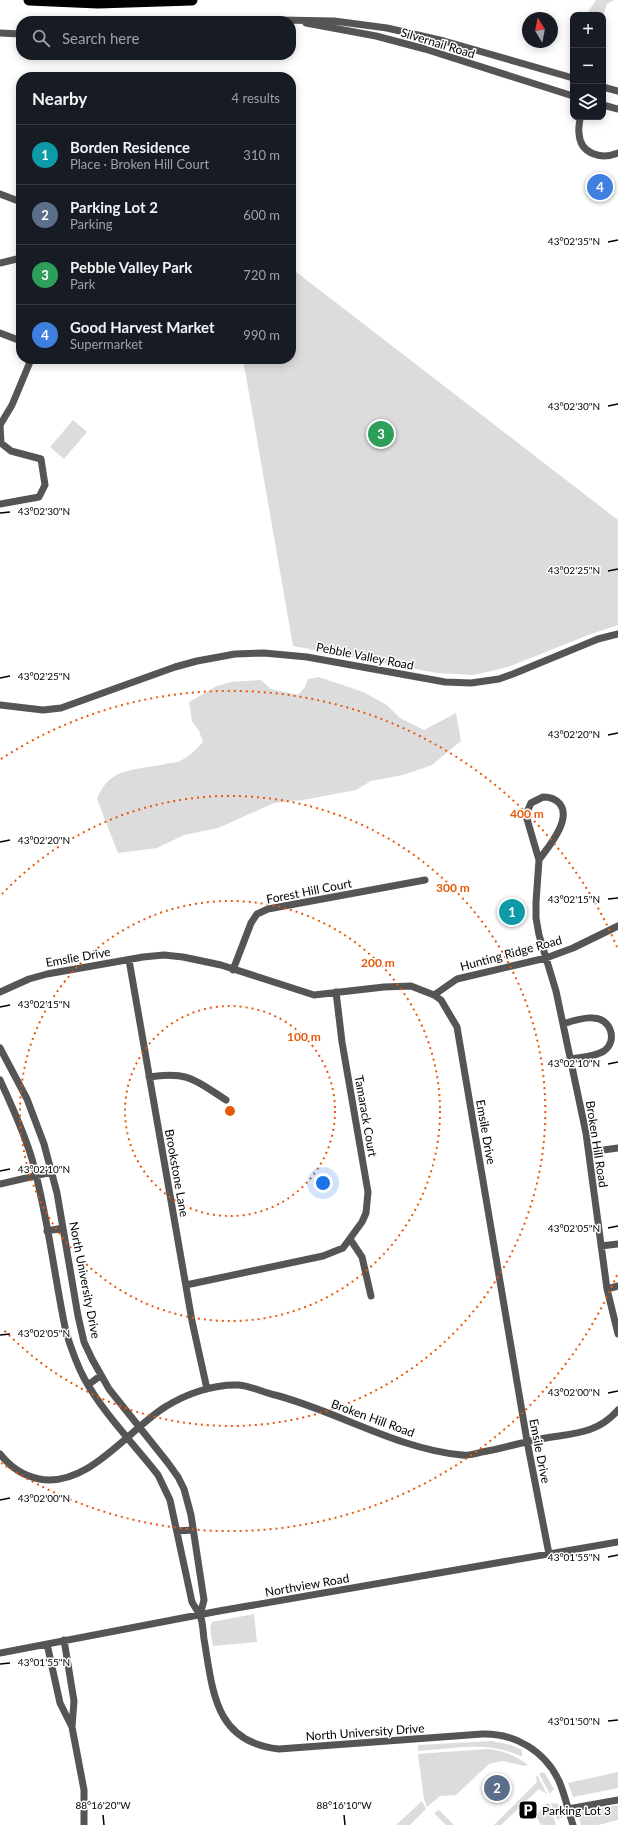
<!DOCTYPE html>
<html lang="en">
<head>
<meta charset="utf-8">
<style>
	:root { --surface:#171b24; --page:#20242c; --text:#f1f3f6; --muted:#9ea1a6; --line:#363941; --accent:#d93025 }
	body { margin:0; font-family:Lato,sans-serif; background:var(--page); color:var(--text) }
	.controls { position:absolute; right:12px; top:12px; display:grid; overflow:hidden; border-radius:8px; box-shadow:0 2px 10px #0003 }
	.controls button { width:36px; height:36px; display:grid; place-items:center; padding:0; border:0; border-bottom:1px solid var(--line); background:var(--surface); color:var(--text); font:20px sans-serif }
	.compass { position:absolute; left:522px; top:12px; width:36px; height:36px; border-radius:50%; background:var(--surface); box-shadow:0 2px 10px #0003; rotate:350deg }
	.you { position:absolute; left:323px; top:1183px; width:14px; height:14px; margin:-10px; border:3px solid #fff; border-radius:50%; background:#1a73e8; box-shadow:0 0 0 6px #1a73e833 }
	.badge { display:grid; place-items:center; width:26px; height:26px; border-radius:50%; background:var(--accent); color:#fff; font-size:13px; font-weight:700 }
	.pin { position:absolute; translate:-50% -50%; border:2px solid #fff; box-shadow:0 1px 4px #0006 }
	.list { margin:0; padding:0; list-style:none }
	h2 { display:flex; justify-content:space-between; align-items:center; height:52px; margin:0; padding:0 16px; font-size:17px }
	h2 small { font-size:13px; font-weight:400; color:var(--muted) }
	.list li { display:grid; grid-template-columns:26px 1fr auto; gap:12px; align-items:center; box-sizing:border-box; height:60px; padding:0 16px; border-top:1px solid var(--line) }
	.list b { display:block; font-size:15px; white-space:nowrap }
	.list p { margin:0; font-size:13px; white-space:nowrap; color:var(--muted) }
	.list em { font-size:13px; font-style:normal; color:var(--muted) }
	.icon { flex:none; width:22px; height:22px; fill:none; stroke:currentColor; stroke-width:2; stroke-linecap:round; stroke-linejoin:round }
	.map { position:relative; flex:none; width:618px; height:1825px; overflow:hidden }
	.search { position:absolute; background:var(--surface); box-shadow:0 2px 10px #0003; left:16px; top:16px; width:280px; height:44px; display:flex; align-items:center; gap:10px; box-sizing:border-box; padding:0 14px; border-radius:16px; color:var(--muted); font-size:15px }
	.panel { position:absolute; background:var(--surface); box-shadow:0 2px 10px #0003; left:16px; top:72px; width:280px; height:292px; border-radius:16px }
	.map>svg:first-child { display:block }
</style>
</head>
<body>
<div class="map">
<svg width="618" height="1825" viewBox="0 0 618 1825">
	<rect width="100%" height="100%" fill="#fff"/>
	<path fill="#dcdcdc" d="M596,0H614L607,4L603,16L586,15Z
		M291,268L618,520V625L591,634L508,667L474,675L437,673L293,646L243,359H291Z
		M73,420L87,432L64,459L50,447Z
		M319,677L363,692L387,705L400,718L424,730L456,713L461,741L432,765L403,775L371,781L356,790L303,800L274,803L218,828L184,835L157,848L118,853L97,799C110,764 140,771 170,763C174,763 179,762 182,760C190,756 197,748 203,742L199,731L192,721L189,702L217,686L231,682L261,680L271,689L298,695L305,687L308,679Z
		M254,1614L257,1642L213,1646L210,1628L212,1622Z
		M492,1741L511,1745L522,1750V1757C490,1740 453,1749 418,1751V1745Z
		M487,1749C503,1750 515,1755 528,1765L525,1766L503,1761L489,1764L456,1795L440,1796L427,1807L424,1799L418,1754Z
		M544,1772L554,1789L550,1794L539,1774Z
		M618,1772V1788L573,1797L568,1783Z
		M537,1775L547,1794L539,1789L501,1825H494L537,1782L536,1777Z
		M422,1801L426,1809L410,1825H396Z
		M549,1803L556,1825H541L536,1816L544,1805Z
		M551,1803L558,1804L563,1817L557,1820Z
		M618,1805V1820L598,1825H581L579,1818L580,1813L583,1811Z
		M439,1810L454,1825H446L434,1813Z"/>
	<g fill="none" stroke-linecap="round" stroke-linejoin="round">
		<path stroke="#555" stroke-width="7" d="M255,21L281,20L334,21L387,28L444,41L573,78
			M306,23L376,36L425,49L573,96
			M0,33L21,34
			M603,87L618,91
			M603,105L618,109
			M580,117C580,122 578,128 579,133C580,154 601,160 618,153
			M0,194L21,202
			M0,263L21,258
			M0,333L21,341
			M0,504L39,497L45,485L41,459L11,451L1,443L0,425L12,405L30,362L28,359
			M0,705L43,710L61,708L175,667L197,661L235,654L264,653L307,657L445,682L471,683L499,679L513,674L598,639L618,634
			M543,797C550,797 556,799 560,804C572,820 548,847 539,860L527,819V812L531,803Z
			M539,860L536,902V918L539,935L556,991L586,1133L607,1289L618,1334
			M129,960L192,1321L207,1389
			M233,970L251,923L257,914L268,909L425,880
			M0,992L29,979L47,974L143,957L164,955L183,957L221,965L314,995L384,987L411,986L434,995L441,1000L457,1027L527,1441L549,1554
			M434,995L457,979L546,958L573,948L618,926
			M563,1024C572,1021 584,1017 593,1018C611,1018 618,1041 604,1051C595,1057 581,1057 570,1059
			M0,1048L27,1099L44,1144L57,1193L78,1316L84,1342L92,1359L109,1389L168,1463L178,1477L184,1489L191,1515L204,1600L200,1615
			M149,1077C188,1071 195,1080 226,1100
			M0,1080C12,1106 24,1132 32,1159C48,1216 54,1275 66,1332C71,1348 76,1363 84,1378C103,1413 133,1443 158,1475L170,1500L192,1602C194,1606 198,1611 200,1615C203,1622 203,1632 204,1639C213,1691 214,1742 279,1749L482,1734C515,1733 545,1751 559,1781C565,1795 568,1810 573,1825
			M589,1152L618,1148
			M0,1184L52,1172
			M47,1231L63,1228
			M350,1239L362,1257L371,1296
			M601,1246L618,1244
			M186,1285L323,1256L343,1248L362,1222L366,1213L368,1192L342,1042L336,992
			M607,1289L618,1286
			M88,1385L100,1376
			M0,1454C10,1467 24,1476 39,1479C88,1488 127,1431 165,1407C186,1394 213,1384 239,1385C250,1386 263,1392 275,1395C337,1411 397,1449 462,1455C468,1456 475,1454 482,1452C502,1449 521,1442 541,1439C572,1433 596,1435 618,1410
			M177,1531L193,1530
			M64,1640L74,1701L72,1727L84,1790V1825
			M47,1644L60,1703L72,1727
			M0,1653L219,1611L618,1542
			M568,1809L618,1800"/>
		<path stroke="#000" stroke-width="11" d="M29,0L98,3L192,0"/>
	</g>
	<path fill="none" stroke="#000" stroke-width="1.5" d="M608,242L618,240M608,406L618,404M0,513L10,512M608,571L618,569M0,678L10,676M608,735L618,733M0,842L10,840M608,899L618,898M0,1007L10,1005M608,1064L618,1062M0,1171L10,1169M608,1228L618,1226M0,1335L10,1334M608,1393L618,1391M0,1500L10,1498M608,1557L618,1555M0,1664L10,1663M608,1721L618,1720M103,1815L104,1825M344,1815L345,1825"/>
	<g fill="none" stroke="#e8590c" stroke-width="2" stroke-dasharray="2 4">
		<circle cx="230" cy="1111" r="105"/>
		<circle cx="230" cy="1111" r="210"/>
		<path d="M2 894A315 315 0 1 1 2 1328"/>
		<path d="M617 1275A420 420 0 0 1 1 1463M1 759A420 420 0 0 1 617 947"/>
	</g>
	<defs>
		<symbol id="parking-square" viewBox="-11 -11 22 22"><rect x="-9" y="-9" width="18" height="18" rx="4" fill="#000" stroke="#fff"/><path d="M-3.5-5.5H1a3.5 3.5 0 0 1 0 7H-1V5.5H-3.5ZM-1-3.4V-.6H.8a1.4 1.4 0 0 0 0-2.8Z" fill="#fff"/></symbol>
	</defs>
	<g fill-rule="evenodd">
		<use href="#parking-square" x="517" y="1799" width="22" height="22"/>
	</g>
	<g text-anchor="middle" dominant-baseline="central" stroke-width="3" stroke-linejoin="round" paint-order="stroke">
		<g font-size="12" fill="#000" stroke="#fff">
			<text transform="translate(438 43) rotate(17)">Silvernail Road</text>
			<text transform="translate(365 656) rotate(11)">Pebble Valley Road</text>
			<text transform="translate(309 891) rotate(-11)">Forest Hill Court</text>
			<text transform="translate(511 953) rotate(-15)">Hunting Ridge Road</text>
			<text transform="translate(78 957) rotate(-10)">Emslie Drive</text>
			<text transform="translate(366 1116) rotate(80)">Tamarack Court</text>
			<text transform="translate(486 1132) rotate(80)">Emsile Drive</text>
			<text transform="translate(597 1144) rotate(81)">Broken Hill Road</text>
			<text transform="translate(177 1173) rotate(80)">Brookstone Lane</text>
			<text transform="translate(85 1280) rotate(79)">North University Drive</text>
			<text transform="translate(373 1418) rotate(20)">Broken Hill Road</text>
			<text transform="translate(540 1451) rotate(79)">Emsile Drive</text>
			<text transform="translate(307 1585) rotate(-10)">Northview Road</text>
			<text transform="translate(365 1732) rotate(-4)">North University Drive</text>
		</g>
		<g font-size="12" fill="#000" stroke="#fff" text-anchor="start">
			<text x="542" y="1810">Parking Lot 3</text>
		</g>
	</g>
	<g font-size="10" text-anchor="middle" fill="#000" stroke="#fff" stroke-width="3" stroke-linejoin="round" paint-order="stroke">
		<text x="574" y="245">43°02'35"N</text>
		<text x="574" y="410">43°02'30"N</text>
		<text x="44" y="515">43°02'30"N</text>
		<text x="574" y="574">43°02'25"N</text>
		<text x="44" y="680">43°02'25"N</text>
		<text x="574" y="738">43°02'20"N</text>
		<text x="44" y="844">43°02'20"N</text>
		<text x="574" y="903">43°02'15"N</text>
		<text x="44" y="1008">43°02'15"N</text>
		<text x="574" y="1067">43°02'10"N</text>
		<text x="44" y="1173">43°02'10"N</text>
		<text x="574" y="1232">43°02'05"N</text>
		<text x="44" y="1337">43°02'05"N</text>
		<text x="574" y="1396">43°02'00"N</text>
		<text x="44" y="1502">43°02'00"N</text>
		<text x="574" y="1561">43°01'55"N</text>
		<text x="44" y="1666">43°01'55"N</text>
		<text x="574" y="1725">43°01'50"N</text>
		<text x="103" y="1809">88°16'20"W</text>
		<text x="344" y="1809">88°16'10"W</text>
	</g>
	<circle cx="230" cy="1111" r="6" fill="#e8590c" stroke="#fff" stroke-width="2"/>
	<g font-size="12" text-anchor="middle" font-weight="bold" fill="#e8590c" stroke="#fff" stroke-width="3" stroke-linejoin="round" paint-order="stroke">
		<text x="527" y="818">400 m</text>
		<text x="453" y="892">300 m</text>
		<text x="378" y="967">200 m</text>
		<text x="304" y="1041">100 m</text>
	</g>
</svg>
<div class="controls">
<button>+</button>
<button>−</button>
<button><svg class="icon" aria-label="layers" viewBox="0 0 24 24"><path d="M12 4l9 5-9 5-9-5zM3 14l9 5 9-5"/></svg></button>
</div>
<svg class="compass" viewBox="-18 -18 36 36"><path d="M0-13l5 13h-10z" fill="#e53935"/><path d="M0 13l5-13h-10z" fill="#9ea1a6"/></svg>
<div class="you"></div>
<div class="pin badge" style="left:512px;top:912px;background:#0f9aa8">1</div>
<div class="pin badge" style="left:497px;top:1788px;background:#5c6f8a">2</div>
<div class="pin badge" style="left:381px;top:434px;background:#2e9e5b">3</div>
<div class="pin badge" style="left:600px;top:187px;background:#3f7fe0">4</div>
<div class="search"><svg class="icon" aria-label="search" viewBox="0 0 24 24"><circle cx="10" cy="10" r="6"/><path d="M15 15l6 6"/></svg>Search here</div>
<section class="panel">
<h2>Nearby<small>4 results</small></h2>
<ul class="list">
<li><span class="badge" style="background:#0f9aa8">1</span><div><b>Borden Residence</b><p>Place · Broken Hill Court</p></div><em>310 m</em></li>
<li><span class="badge" style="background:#5c6f8a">2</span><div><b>Parking Lot 2</b><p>Parking</p></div><em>600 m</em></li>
<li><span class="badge" style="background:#2e9e5b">3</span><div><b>Pebble Valley Park</b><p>Park</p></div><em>720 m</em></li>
<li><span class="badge" style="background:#3f7fe0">4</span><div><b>Good Harvest Market</b><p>Supermarket</p></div><em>990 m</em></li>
</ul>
</section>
</div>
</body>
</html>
